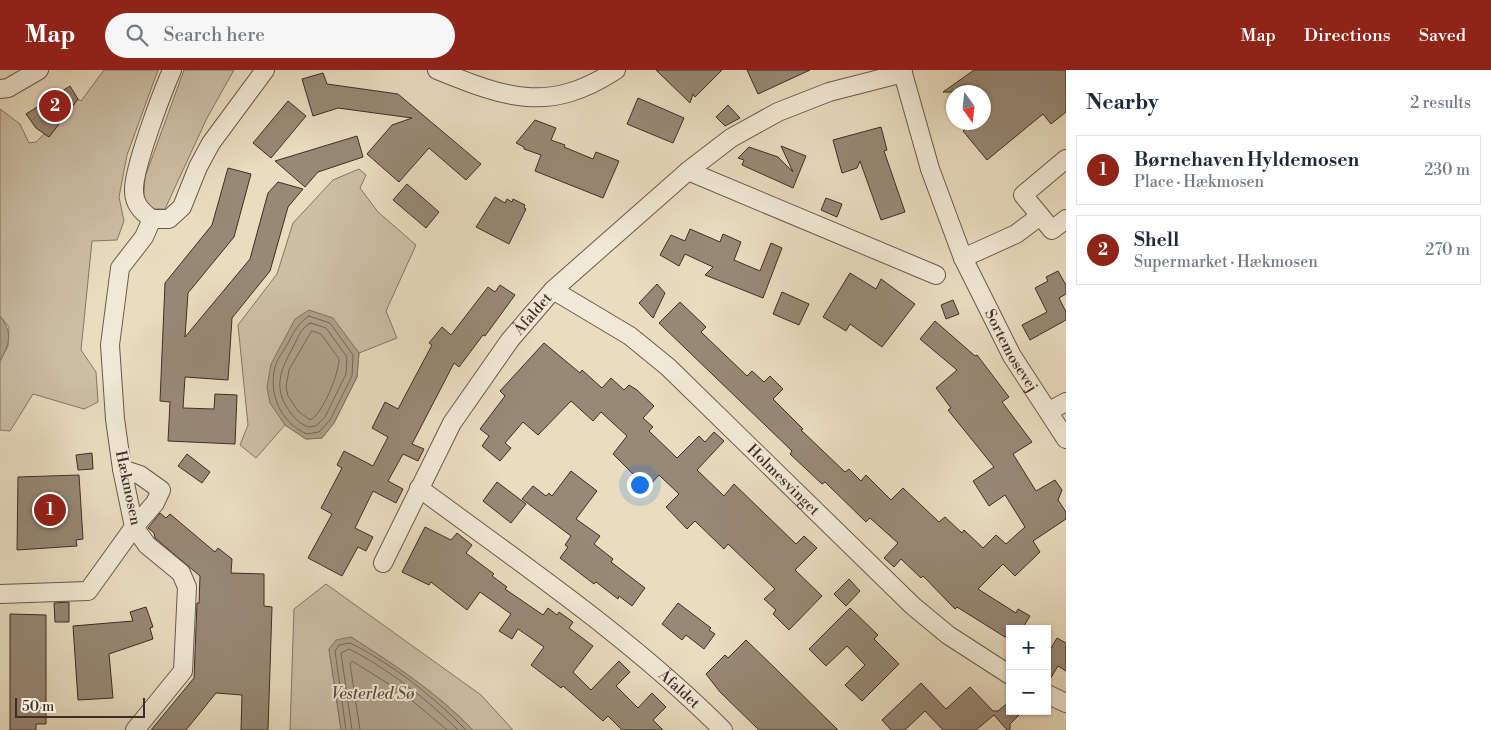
<!DOCTYPE html>
<html lang="en">
<head>
<meta charset="utf-8">
<style>
	:root { --surface:#fff; --page:#f6f6f7; --text:#1f2937; --muted:#747a83; --line:#e0e1e3; --accent:#8f2418 }
	body { margin:0; font-family:"Libre Bodoni",serif; background:var(--page); color:var(--text) }
	.controls { position:absolute; right:15px; bottom:15px; display:grid; overflow:hidden; border-radius:0px; box-shadow:0 1px 4px #0004 }
	.controls button { width:45px; height:45px; display:grid; place-items:center; padding:0; border:0; border-bottom:1px solid var(--line); background:var(--surface); color:var(--text); font:25px sans-serif }
	.compass { position:absolute; left:946px; top:15px; width:45px; height:45px; border-radius:50%; background:var(--surface); box-shadow:0 1px 4px #0004; rotate:165deg }
	.scale { position:absolute; left:15px; bottom:12px; width:130px; box-sizing:border-box; padding-left:5px; border:2px solid #3e2d26; border-top:0; font-size:14px; line-height:18px; white-space:nowrap; color:#3e2d26; -webkit-text-stroke:4px #f1e9d6; paint-order:stroke }
	.you { position:absolute; left:639px; top:414px; width:18px; height:18px; margin:-12px; border:4px solid #fff; border-radius:50%; background:#1a73e8; box-shadow:0 0 0 8px #1a73e833 }
	.badge { display:grid; place-items:center; width:32px; height:32px; border-radius:50%; background:var(--accent); color:#fff; font-size:16px; font-weight:700 }
	.pin { position:absolute; translate:-50% -50%; border:2px solid #fff; box-shadow:0 1px 5px #0006 }
	.list { margin:0; padding:0; list-style:none }
	h2 { display:flex; justify-content:space-between; align-items:center; height:65px; margin:0; padding:0 20px; font-size:21px }
	h2 small { font-size:16px; font-weight:400; color:var(--muted) }
	.list li { display:grid; grid-template-columns:32px 1fr auto; gap:15px; align-items:center; box-sizing:border-box; height:70px; margin:0 10px 10px; padding:0 10px; border:1px solid var(--line); border-radius:0px }
	.list b { display:block; font-size:19px; white-space:nowrap }
	.list p { margin:0; font-size:16px; white-space:nowrap; color:var(--muted) }
	.list em { font-size:16px; font-style:normal; color:var(--muted) }
	.icon { flex:none; width:28px; height:28px; fill:none; stroke:currentColor; stroke-width:2; stroke-linecap:round; stroke-linejoin:round }
	.map { position:relative; flex:none; width:1066px; height:660px; overflow:hidden }
	header { display:flex; align-items:center; gap:30px; box-sizing:border-box; height:70px; padding:0 25px; background:var(--accent); color:#fff }
	header strong { font-size:24px }
	nav { display:flex; gap:28px; margin-inline-start:auto; font-size:18px }
	.search { width:350px; height:45px; background:var(--page); display:flex; align-items:center; gap:12px; box-sizing:border-box; padding:0 18px; border-radius:28px; color:var(--muted); font-size:19px }
	main { display:flex }
	aside { flex:1; background:var(--surface) }
	.map>svg:first-child { display:block }
</style>
</head>
<body>
<header>
<strong>Map</strong>
<div class="search"><svg class="icon" aria-label="search" viewBox="0 0 24 24"><circle cx="10" cy="10" r="6"/><path d="M15 15l6 6"/></svg>Search here</div>
<nav><a>Map</a><a>Directions</a><a>Saved</a></nav>
</header>
<main>
<div class="map">
<svg width="1066" height="660" viewBox="0 0 1066 660">
	<rect width="100%" height="100%" fill="#e9ddc0"/>
	<filter id="stains"><feTurbulence type="fractalNoise" baseFrequency=".004" numOctaves="4"/><feColorMatrix values="0 0 0 0 .2 0 0 0 0 .09 0 0 0 0 .02 0 0 0 .5 -.17"/></filter>
	<radialGradient id="worn" r=".72"><stop offset=".6" stop-color="#630" stop-opacity="0"/><stop offset="1" stop-color="#630" stop-opacity=".3"/></radialGradient>
	<path fill="#ccbfa6" stroke="#857666" d="M104,0H158L127,85L119,127L124,151L117,170L92,171L81,280L96,302L98,332L84,339L33,324L10,361L0,360V291L8,276L9,257L0,246V39L20,54L29,73L36,72L44,64L49,67L78,29L81,31Z
		M184,0H234L207,48L165,139H143L145,107Z
		M359,99L366,105L360,118L378,142L416,175L386,241L397,268L359,283L357,307L334,353L322,368L306,369L285,355L256,388L240,375L248,355L238,255L277,204L293,153L333,110Z
		M326,514L481,625L513,660H473C437,623 395,595 351,567L329,579L341,660H290L294,539Z"/>
	<path fill="#afa18c" stroke="#827363" d="M309,240L333,248L359,283L357,307L334,353L322,368L306,369L285,355L270,333L267,317L271,294L295,249Z
		M0,246C13,263 10,273 0,291Z
		M351,567C395,595 437,623 473,660H341L329,579L336,570Z"/>
	<g fill="none" stroke-linecap="round" stroke-linejoin="round">
		<path stroke="#766759" stroke-width="1" d="M309,246L330,253L353,285L352,306L330,350L319,362L307,364C281,353 268,324 275,297C277,289 284,280 288,273C294,262 298,253 309,246Z
			M311,253L326,258L347,287L346,304L325,347L316,356L308,357C300,354 293,347 288,339C273,317 281,299 293,277C298,268 301,257 311,253Z
			M312,261L321,264L339,289C339,303 323,344 310,350L298,341L288,326L286,317L289,300Z
			M346,660L335,581L339,575L350,573C391,593 434,627 466,660
			M352,660L341,583L349,579C387,598 428,630 458,660
			M360,660L350,594L352,591L403,623L447,660"/>
	</g>
	<path fill="#978976" stroke="#3e2d26" d="M656,0H722L695,27L693,24L690,33Z
		M747,0H810L758,24Z
		M974,0H1066V42L1051,54L1043,44L987,90L963,61L973,52H984V44L987,41L984,36V22H943Z
		M323,3L327,14L398,24L481,94L466,110L429,78L399,112L367,84L392,55L412,48L338,38L313,46L302,9Z
		M70,16L78,29L49,67L36,58L26,44Z
		M638,28L684,48L673,73L627,54Z
		M288,31L306,46L271,88L253,73Z
		M728,35L740,48L725,56L716,47Z
		M535,50L556,58L551,70L565,75L564,77L593,89L596,82L619,91L603,128L535,101L541,85L524,79V77L516,73Z
		M881,57L887,80L884,81L905,142L881,150L860,91L857,98L842,103L833,70Z
		M357,66L363,87L318,102L305,117L275,91Z
		M781,76L806,86L793,118L742,95L744,90L738,88L749,77L778,87L793,102Z
		M228,98L251,104L234,167L188,223L185,267L250,189L268,123L278,112L303,119L288,137L270,201L232,248L228,310L185,307L183,338L214,339L215,324L237,325L235,374L168,371L170,332L160,331L165,213L212,155Z
		M407,114L439,142L426,158L393,130Z
		M495,127L505,133L507,129L512,132L513,129L525,135L524,138L526,139L509,174L476,157Z
		M826,128L842,134L837,147L821,140Z
		M690,159L720,172L723,164L741,172L734,190L760,201L771,173L782,178L763,228L705,205L713,197L685,184L679,196L660,185L671,165L685,171Z
		M1058,201L1066,215V224L1059,228L1066,242V250L1030,270L1022,255L1047,242L1035,218L1048,211L1046,207Z
		M850,203L876,219L881,209L915,234L882,277L850,254L846,261L823,247Z
		M657,214L665,223L653,248L639,233Z
		M500,215L515,225L485,266L483,265L459,297L454,293L412,374L424,379L418,391L403,384L388,411L403,419L396,433L373,421L355,458L373,467L366,481L358,477L342,506L308,488L332,444L321,438L342,398L337,395L344,381L373,396L388,367L372,358L385,332L398,339L432,275L429,273L442,257L451,265L488,217L495,222Z
		M782,222L809,234L799,255L773,244Z
		M953,230L959,244L946,249L941,235Z
		M680,232L706,257L701,262L747,306L752,301L764,312L770,306L783,319L773,329L803,359L801,360L845,402L849,399L861,411L866,405L891,430L903,418L939,452L945,447L962,463L964,460L983,478L996,465L1006,474L1025,457L1005,425L989,436L973,411L994,397L948,340L951,338L936,318L957,300L920,269L935,251L975,286L977,285L1009,327L1002,332L1032,372L1013,384L1036,421L1055,410L1062,420L1058,430L1066,442V449L1033,471L1040,482L1015,506L1003,494L978,519L1016,543L1018,539L1030,546L1022,559H1010L1005,567L957,537L955,539L923,506L921,508L901,489L894,497L884,488L898,473L870,448L866,452L825,412L822,414L790,384L792,381L659,253Z
		M544,273L580,303L582,300L602,318L611,308L624,320L629,315L637,320L654,336L643,348L653,357L649,361L677,388L699,366L705,372L714,362L724,371L697,400L724,426L734,414L796,474L804,466L817,478L795,500L822,526L789,560L773,544L776,540L764,529L775,519L728,474L724,479L695,451L687,459L666,437L679,424L659,405L647,418L613,384L627,366L601,342L593,351L571,331L538,365L523,352L505,373L511,378L500,391L482,376L489,366L480,359L505,326L500,321Z
		M92,383L93,399L78,400L76,385Z
		M187,384L210,402L202,413L178,396Z
		M571,401L597,421L576,449L600,466L594,474L613,489L611,492L645,518L632,536L619,526L618,529L596,512L594,514L560,488L568,477L565,475L571,466L522,429L533,416L546,426L549,423L552,426Z
		M79,405L83,469L76,470L77,476L17,480L18,407Z
		M497,412L526,434L511,453L483,431Z
		M160,443L166,448L170,444L215,482L218,478L232,489L231,503L264,504V536L272,537L268,660H241L242,625L216,623L186,660H151L194,608L197,533H199L200,506L155,468L154,463L148,458Z
		M425,457L451,470L457,463L472,475L466,483L494,504L492,506L507,517L505,519L543,545L548,538L557,545L559,542L573,552L569,558L593,576L573,602L591,620L619,591L630,602L616,616L638,638L652,623L666,637L653,650L663,660H622L608,646L603,651L563,616L561,618L531,595L544,577L518,559L512,569L499,561L511,544L480,522L467,540L431,512L429,515L402,502Z
		M849,509L860,521L846,536L834,524Z
		M69,532V552H55L54,533Z
		M678,533L711,558L709,560L715,564L704,579L686,565L682,570L662,554Z
		M146,537L153,557L150,558L153,569L109,584L113,628L78,630L73,556L133,551L130,542Z
		M850,538L878,565L874,569L899,594L862,631L845,615L865,595L847,576L826,596L809,579Z
		M10,544L46,545V654H36V660H10Z
		M1057,568L1066,573V601L1058,596L1047,614V585Z
		M746,570L780,603L838,660H759L720,622L706,604L725,585L728,588Z
		M921,613L946,639L970,617L993,641H998L1010,631V641H1023L1010,654V660H1007L994,645L976,660H943L925,641L905,660H891L882,650Z"/>
	<g fill="none" stroke-linecap="round" stroke-linejoin="round">
		<defs>
			<g id="minor">
				<path d="M437,0C506,28 549,44 616,0"/>
				<path id="s1" d="M902,0L930,99L963,188L1012,286L1066,369"/>
				<path d="M0,19L8,18L39,0"/>
				<path d="M1066,89L1023,125L1052,160L1066,149"/>
				<path d="M688,101L936,205"/>
				<path d="M152,149H169L182,137L198,97L211,73L265,0"/>
				<path d="M963,188L1016,164L1040,146"/>
				<path id="s2" d="M553,220L630,266L668,297L913,536L948,565L1010,605"/>
				<path d="M1049,341L1066,332"/>
				<path id="s3" d="M419,418C523,495 631,568 723,660"/>
				<path id="s4" d="M383,493L452,353L510,270L553,220L688,101L731,68L778,42L829,22L903,3"/>
				<path d="M0,524L88,521L134,457L155,433L161,420L140,405L122,399"/>
				<path d="M1047,624L1066,633"/>
				<path d="M135,660L183,601L187,517L181,503L147,475L134,457L122,399L115,349L110,275L120,198L144,167L152,149C142,142 134,134 134,121C133,99 162,23 172,0"/>
			</g>
		</defs>
		<use href="#minor" stroke="#69594c" stroke-width="20"/>
		<use href="#minor" stroke="#f1e9d6" stroke-width="18"/>
	</g>
	<g text-anchor="middle" dominant-baseline="central" stroke-width="4" stroke-linejoin="round" paint-order="stroke">
		<g font-size="15" fill="#3e2d26" stroke="#f1e9d6">
			<text stroke="none"><textPath href="#s4" startOffset="292">Åfaldet</textPath></text>
			<text stroke="none"><textPath href="#s1" startOffset="302">Sortemosevej</textPath></text>
			<text stroke="none"><textPath href="#s2" startOffset="300">Holmesvinget</textPath></text>
			<text transform="translate(128 418) rotate(78)">Hækmosen</text>
			<text stroke="none"><textPath href="#s3" startOffset="329">Åfaldet</textPath></text>
		</g>
		<g font-size="16" font-style="italic" fill="#5a4a40" stroke="#f1e9d6">
			<text x="373" y="624">Vesterled Sø</text>
		</g>
	</g>
	<rect width="100%" height="100%" filter="url(#stains)"/>
	<rect width="100%" height="100%" fill="url(#worn)"/>
</svg>
<div class="controls">
<button>+</button>
<button>−</button>
</div>
<svg class="compass" viewBox="-18 -18 36 36"><path d="M0-13l5 13h-10z" fill="#e53935"/><path d="M0 13l5-13h-10z" fill="#747a83"/></svg>
<div class="scale">50 m</div>
<div class="you"></div>
<div class="pin badge" style="left:50px;top:440px">1</div>
<div class="pin badge" style="left:55px;top:36px">2</div>
</div>
<aside>
<h2>Nearby<small>2 results</small></h2>
<ul class="list">
<li><span class="badge">1</span><div><b>Børnehaven Hyldemosen</b><p>Place · Hækmosen</p></div><em>230 m</em></li>
<li><span class="badge">2</span><div><b>Shell</b><p>Supermarket · Hækmosen</p></div><em>270 m</em></li>
</ul>
</aside>
</main>
</body>
</html>
